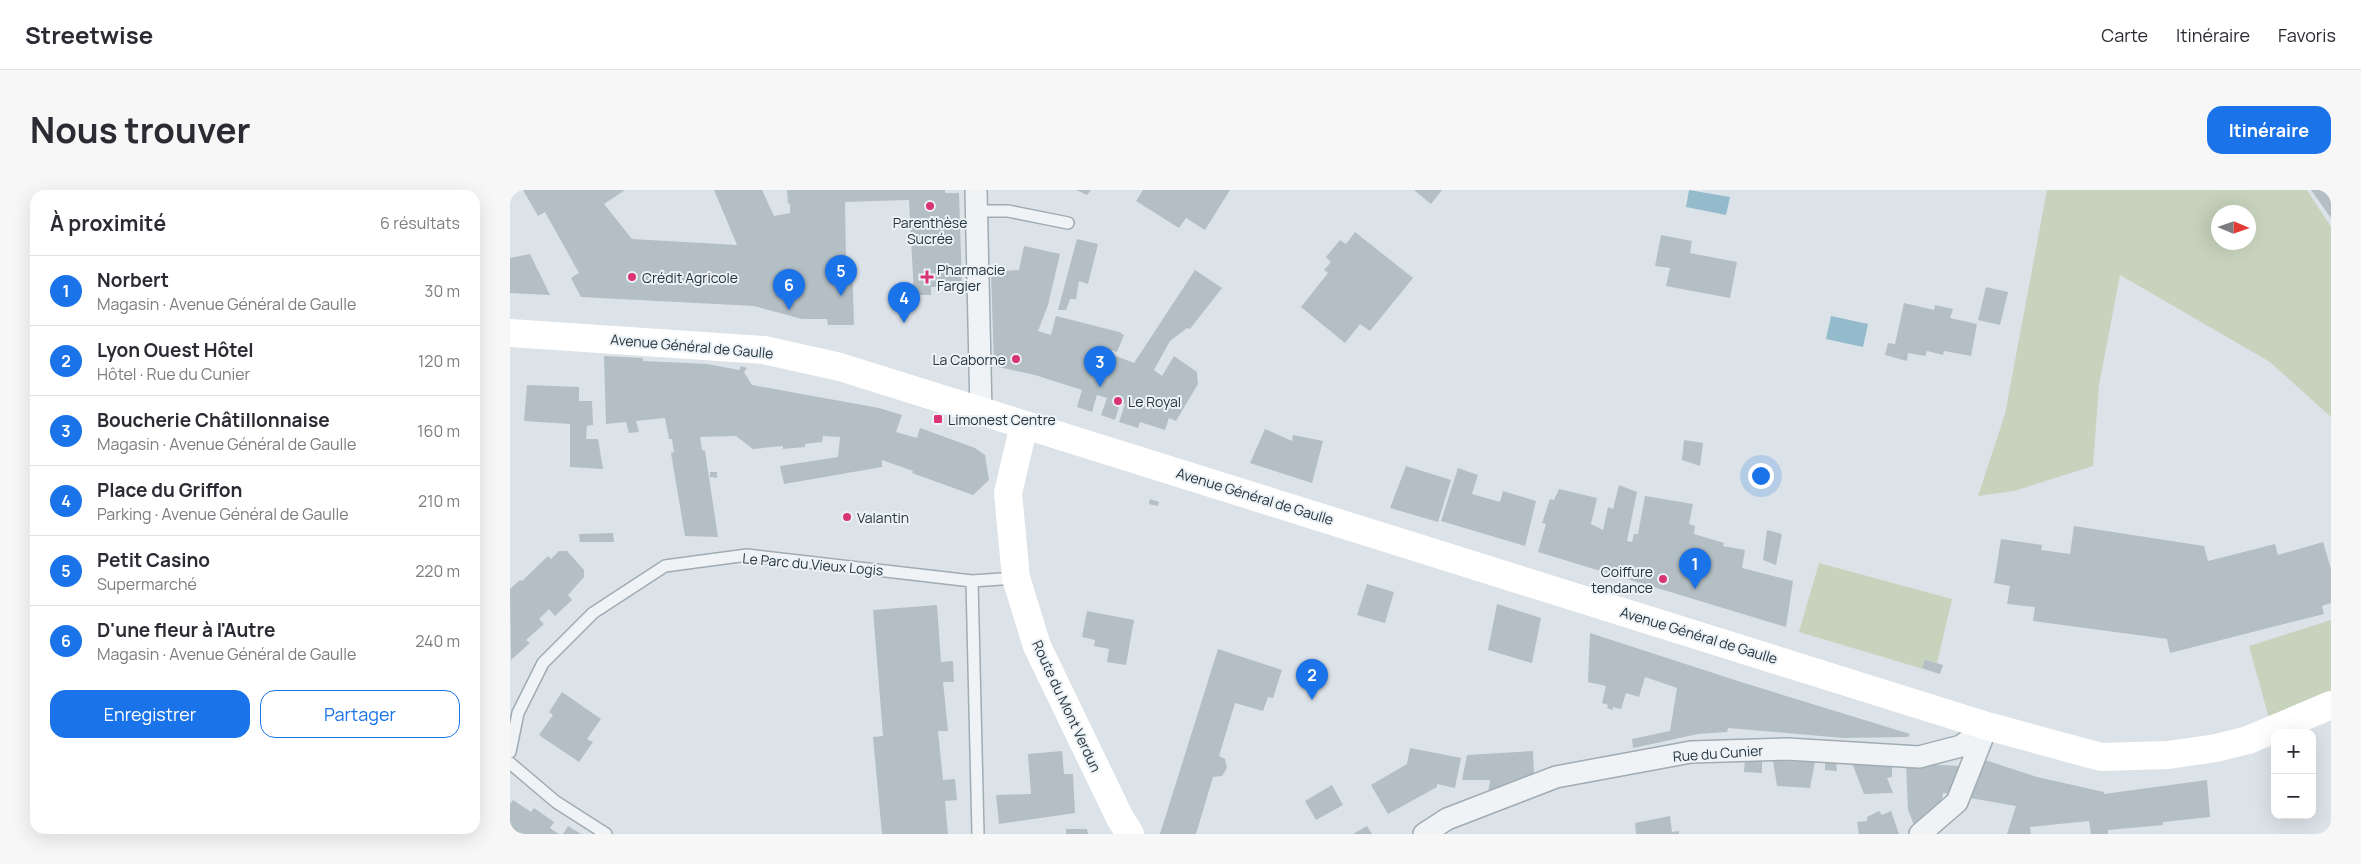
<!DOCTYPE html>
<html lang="fr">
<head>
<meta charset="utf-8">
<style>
	:root { --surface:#fff; --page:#f7f7f7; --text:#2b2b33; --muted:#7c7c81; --line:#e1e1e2; --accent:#1a73e8 }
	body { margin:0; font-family:Manrope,sans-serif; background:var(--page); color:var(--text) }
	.controls { position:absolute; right:15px; bottom:15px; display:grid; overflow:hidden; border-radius:10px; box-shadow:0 5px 20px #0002 }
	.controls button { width:45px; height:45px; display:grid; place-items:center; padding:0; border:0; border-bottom:1px solid var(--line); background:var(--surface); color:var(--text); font:25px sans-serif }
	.compass { position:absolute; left:1701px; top:15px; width:45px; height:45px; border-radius:50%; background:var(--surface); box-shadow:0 5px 20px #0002; rotate:92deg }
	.you { position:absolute; left:1250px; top:285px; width:18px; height:18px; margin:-12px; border:4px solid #fff; border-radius:50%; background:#1a73e8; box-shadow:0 0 0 8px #1a73e833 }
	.badge { display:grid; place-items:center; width:32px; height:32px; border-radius:50%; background:var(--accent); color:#fff; font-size:16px; font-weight:700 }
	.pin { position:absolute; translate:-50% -41px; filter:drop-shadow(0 1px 2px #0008) }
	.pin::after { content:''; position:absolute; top:26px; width:18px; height:15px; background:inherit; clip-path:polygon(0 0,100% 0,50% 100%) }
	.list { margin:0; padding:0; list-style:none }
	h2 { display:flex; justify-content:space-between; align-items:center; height:65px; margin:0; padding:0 20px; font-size:21px }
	h2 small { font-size:16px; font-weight:400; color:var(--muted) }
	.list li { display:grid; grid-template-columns:32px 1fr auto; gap:15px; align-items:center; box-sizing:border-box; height:70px; padding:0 20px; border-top:1px solid var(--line) }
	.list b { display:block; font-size:19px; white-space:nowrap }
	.list p { margin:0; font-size:16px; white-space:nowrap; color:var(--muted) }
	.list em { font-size:16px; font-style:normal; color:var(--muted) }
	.actions { display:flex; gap:10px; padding:15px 20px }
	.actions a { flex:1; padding:11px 0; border:1px solid var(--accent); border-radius:15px; text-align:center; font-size:18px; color:var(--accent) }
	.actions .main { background:var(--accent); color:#fff }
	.map { position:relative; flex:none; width:1821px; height:644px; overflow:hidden; border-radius:15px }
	header { display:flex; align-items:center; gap:30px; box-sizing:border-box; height:70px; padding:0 25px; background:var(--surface); border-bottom:1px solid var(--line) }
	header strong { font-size:24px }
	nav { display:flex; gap:28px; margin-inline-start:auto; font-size:18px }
	.intro { display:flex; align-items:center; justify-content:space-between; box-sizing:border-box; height:120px; padding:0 30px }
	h1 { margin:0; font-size:35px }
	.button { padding:12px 22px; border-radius:15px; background:var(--accent); color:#fff; font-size:18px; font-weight:700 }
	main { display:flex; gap:30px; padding:0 30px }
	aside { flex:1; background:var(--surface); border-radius:15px; box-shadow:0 5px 20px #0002 }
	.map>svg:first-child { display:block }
</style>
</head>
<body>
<header>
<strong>Streetwise</strong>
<nav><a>Carte</a><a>Itinéraire</a><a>Favoris</a></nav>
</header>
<div class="intro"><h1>Nous trouver</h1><a class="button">Itinéraire</a></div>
<main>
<aside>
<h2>À proximité<small>6 résultats</small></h2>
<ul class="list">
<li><span class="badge">1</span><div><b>Norbert</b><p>Magasin · Avenue Général de Gaulle</p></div><em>30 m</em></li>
<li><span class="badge">2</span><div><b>Lyon Ouest Hôtel</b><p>Hôtel · Rue du Cunier</p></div><em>120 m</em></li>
<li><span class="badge">3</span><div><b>Boucherie Châtillonnaise</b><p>Magasin · Avenue Général de Gaulle</p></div><em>160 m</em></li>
<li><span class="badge">4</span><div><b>Place du Griffon</b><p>Parking · Avenue Général de Gaulle</p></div><em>210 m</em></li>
<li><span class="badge">5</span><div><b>Petit Casino</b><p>Supermarché</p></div><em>220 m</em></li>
<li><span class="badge">6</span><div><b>D'une fleur à l'Autre</b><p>Magasin · Avenue Général de Gaulle</p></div><em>240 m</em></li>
</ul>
<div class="actions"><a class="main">Enregistrer</a><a>Partager</a></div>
</aside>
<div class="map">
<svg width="1821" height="644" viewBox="0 0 1821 644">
	<rect width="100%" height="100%" fill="#dce3e8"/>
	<path fill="#c7d3bd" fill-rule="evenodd" d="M1537,0H1797L1821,37V227L1760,172L1610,85L1589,195L1583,276L1504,301L1468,306L1495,224ZM1708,22H1738V52H1708Z
		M1309,373L1442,409L1427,473L1430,484L1289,442Z
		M1821,430V502L1759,528L1739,456Z"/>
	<path fill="#94bbcc" d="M1179,0L1220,7L1216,25L1176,17Z
		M1321,126L1358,134L1353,157L1316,149Z"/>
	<path fill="#b3bec5" d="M13,0H115L94,14L122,49L227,55L204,0H252L264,26L280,23V13L278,14L277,0H435V3H449L452,96L421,97V105H404L399,10L335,12L336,71H342L344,135H318L317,129H292L244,116L71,107L61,88L69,83L35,22L28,26Z
		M566,0H581L577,5Z
		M633,0H720L695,40L676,28L669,38L626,11Z
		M904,0H932L921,14Z
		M1801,0H1821V28Z
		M845,42L903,88L860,141L850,134L835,153L791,117L818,83L814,80L821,72L816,67L830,50L836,54Z
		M1151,45L1182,51L1180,63L1227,72L1220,108L1156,96L1160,78L1145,76Z
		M567,49L588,54L578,94L569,91L566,109H560L556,120H548Z
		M514,56L550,64L538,115L528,141L541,145L546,126L609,142L614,145L607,162L602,160L601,164L624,173L685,80L712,98L680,139L677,138L660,151L644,180L652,186L664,166L687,182L688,194L666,231L659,228L655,240L630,232L628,238L609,232L615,214L610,213L605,230L591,225L597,208L587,205L582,222L567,217L572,200L525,185L484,176L481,82L509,80Z
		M20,64L40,105L0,103V68Z
		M1476,97L1498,102L1490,135L1468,130Z
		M1394,113L1424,120L1425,115L1443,119L1440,128L1467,134L1461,166L1434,161L1433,165L1417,161L1415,166L1398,163L1397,171L1375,165L1378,153L1385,154Z
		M94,166L133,168V171L197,174L229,180L231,176L237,178L234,182L242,195L369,218L392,225L386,242L407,248L410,238L465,258L475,265L479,290L463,305L402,283L403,281L372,270V277L274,294L270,276L328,267L330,247L313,246L312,252L295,254V257L273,259V256L243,259L226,246L190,247L192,260L195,261L208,347L175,346L161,263L164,262L162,249H159L155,228L126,231L129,242L119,243L116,232L96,234Z
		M17,195L69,197V211H82L83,235L77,236L76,249H88L93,279L60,277V234L14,231Z
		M755,239L782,251L783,245L813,251L802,293L740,273Z
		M1174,250L1193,253L1190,276L1172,270Z
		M896,276L941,290L928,332L880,318Z
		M948,278L968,285L962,304L990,312L993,301L1026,311L1015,356L931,331Z
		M200,282H207V288L200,287Z
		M1109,295L1127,302L1117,351L1122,352L1124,344H1128L1135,306L1183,314L1179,334L1185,336L1184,344L1214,353L1213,356L1235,360L1232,378L1283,391L1276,437L1028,362L1036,334L1032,333L1040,309L1044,310L1049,299L1087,308L1081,334L1093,340L1098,317L1103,319Z
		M640,309L649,312L648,316L639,314Z
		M1564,336L1694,356L1698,371L1765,354L1768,365L1813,352L1821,379V413L1812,416L1814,424L1660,463L1657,449L1523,431L1525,417L1497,414L1500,396L1484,393L1491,349L1532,355L1531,360L1560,364Z
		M1257,340L1272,344L1266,375L1253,370Z
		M103,343L104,352H70L69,344Z
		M49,361H57L74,380V387L58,405L62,410L45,426L39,419L29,429L34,434L16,450L20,453L1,470L0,399L10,390L12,391L38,366L41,369Z
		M857,394L884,402L875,433L847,425Z
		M987,414L1031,428L1022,473L978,460Z
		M427,415L431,472L443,471L444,492H433L438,541H428L433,590L445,589L447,610L435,611L438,644H372L363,547L373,546L363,420Z
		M577,421L624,430L616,475L597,472L599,459L584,456L585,450L572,447Z
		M1080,443L1231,492L1400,544L1398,547L1333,548L1218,538L1217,542L1188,544L1123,558L1122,549L1160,541L1167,498L1135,487L1129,507L1116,503L1111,519L1103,517V520L1097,518L1098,515L1092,513L1096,496L1078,492Z
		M708,459L772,480L763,508L758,507L753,521L725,513L709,566L715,569L717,578L712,586L703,587L686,644H650Z
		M1415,470L1433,475L1430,484L1412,478Z
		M52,502L91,529L77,549L83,552L69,572L29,545L43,525L39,522Z
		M900,558L951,568L945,598L927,594V597L878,624L861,595L897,574Z
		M552,561L554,584H563L565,623L489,634L486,605L521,604L518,564Z
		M1023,561L1024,585L978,603L980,590H952L957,565Z
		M1235,570H1252V583L1234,582Z
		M1475,570L1527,587L1594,602V604L1697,590L1700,627L1653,632V635L1598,640V644H1581L1579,631L1520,637L1521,644H1497L1506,616L1460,608Z
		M1263,571L1305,572L1300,598L1267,596Z
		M1315,572H1326L1327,581L1315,580Z
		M1342,573H1382V587L1377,588L1383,603L1354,604Z
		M1396,573L1449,576L1440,604L1433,603L1432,611L1406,640L1398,620Z
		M822,595L833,615L806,630L795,611Z
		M3,610L21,622L24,618L44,632L40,638L49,644H0V614Z
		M1369,621L1372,625L1381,621L1389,644H1349L1347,632L1357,631V627Z
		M1160,626L1162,642L1169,641V644H1126L1125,633Z
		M58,636L71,644H53Z
		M857,636L862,644H843Z
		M556,639H577L578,644H556Z"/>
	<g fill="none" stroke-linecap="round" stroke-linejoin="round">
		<defs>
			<path id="lane" d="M468,21H498L558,33
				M462,391L468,644
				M0,562L8,523L33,473L83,423L155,376L237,365L462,391L506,388
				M0,573L46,612L96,644"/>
			<path id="street" d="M466,0L471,222
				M914,644L937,629L1046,587L1181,562L1277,559L1409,567L1451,556L1477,536
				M1410,644L1447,612L1477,536"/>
		</defs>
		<use href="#lane" stroke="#a1abb2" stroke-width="14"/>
		<use href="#street" stroke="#a1abb2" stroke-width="24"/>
		<use href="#lane" stroke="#eff3f6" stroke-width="11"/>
		<use href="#street" stroke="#eff3f6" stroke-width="21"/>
		<path stroke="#fff" stroke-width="28" d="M0,143L254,160L330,177L1477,536L1591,567L1658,565L1706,558L1738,550L1821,515
			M514,235L498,303L506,388L527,456L610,628L620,644"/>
	</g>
	<g fill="#d93572" stroke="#ecf2f5" stroke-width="2">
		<circle cx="420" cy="16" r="5"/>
		<circle cx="122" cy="87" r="5"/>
		<path d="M414.5 79.5h5v5h5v5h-5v5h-5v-5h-5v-5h5z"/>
		<circle cx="506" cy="169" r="5"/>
		<circle cx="608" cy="211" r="5"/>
		<rect x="423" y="224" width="10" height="10" rx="2.5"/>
		<circle cx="337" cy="327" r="5"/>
		<circle cx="1153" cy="389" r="5"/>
	</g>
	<g text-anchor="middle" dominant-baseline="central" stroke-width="4" stroke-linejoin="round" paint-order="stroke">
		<g font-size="14" fill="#25343f" stroke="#ecf2f5" text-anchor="start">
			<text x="420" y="32" text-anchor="middle">Parenthèse<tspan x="420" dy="16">Sucrée</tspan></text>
			<text x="427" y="79">Pharmacie<tspan x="427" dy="16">Fargier</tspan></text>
			<text x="132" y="87">Crédit Agricole</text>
			<text x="496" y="169" text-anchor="end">La Caborne</text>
			<text x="618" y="211">Le Royal</text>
			<text x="438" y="229">Limonest Centre</text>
			<text x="347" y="327">Valantin</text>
			<text x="1143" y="381" text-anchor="end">Coiffure<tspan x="1143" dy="16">tendance</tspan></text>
		</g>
		<g font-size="14" fill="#25343f" stroke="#ecf2f5">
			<text transform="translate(182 156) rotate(5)">Avenue Général de Gaulle</text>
			<text transform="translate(745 306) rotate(17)">Avenue Général de Gaulle</text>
			<text transform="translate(303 374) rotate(5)">Le Parc du Vieux Logis</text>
			<text transform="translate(1189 445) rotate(17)">Avenue Général de Gaulle</text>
			<text transform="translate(557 516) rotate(65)">Route du Mont Verdun</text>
			<text transform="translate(1208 563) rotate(-4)">Rue du Cunier</text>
		</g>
	</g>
</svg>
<div class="controls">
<button>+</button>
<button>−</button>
</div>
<svg class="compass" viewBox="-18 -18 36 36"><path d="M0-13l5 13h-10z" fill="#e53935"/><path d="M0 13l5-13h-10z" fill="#7c7c81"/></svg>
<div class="you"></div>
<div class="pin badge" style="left:1185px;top:399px">1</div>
<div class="pin badge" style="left:802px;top:510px">2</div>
<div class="pin badge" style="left:590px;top:197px">3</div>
<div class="pin badge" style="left:394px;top:133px">4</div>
<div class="pin badge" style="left:331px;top:106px">5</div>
<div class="pin badge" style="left:279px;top:120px">6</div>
</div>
</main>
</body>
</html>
